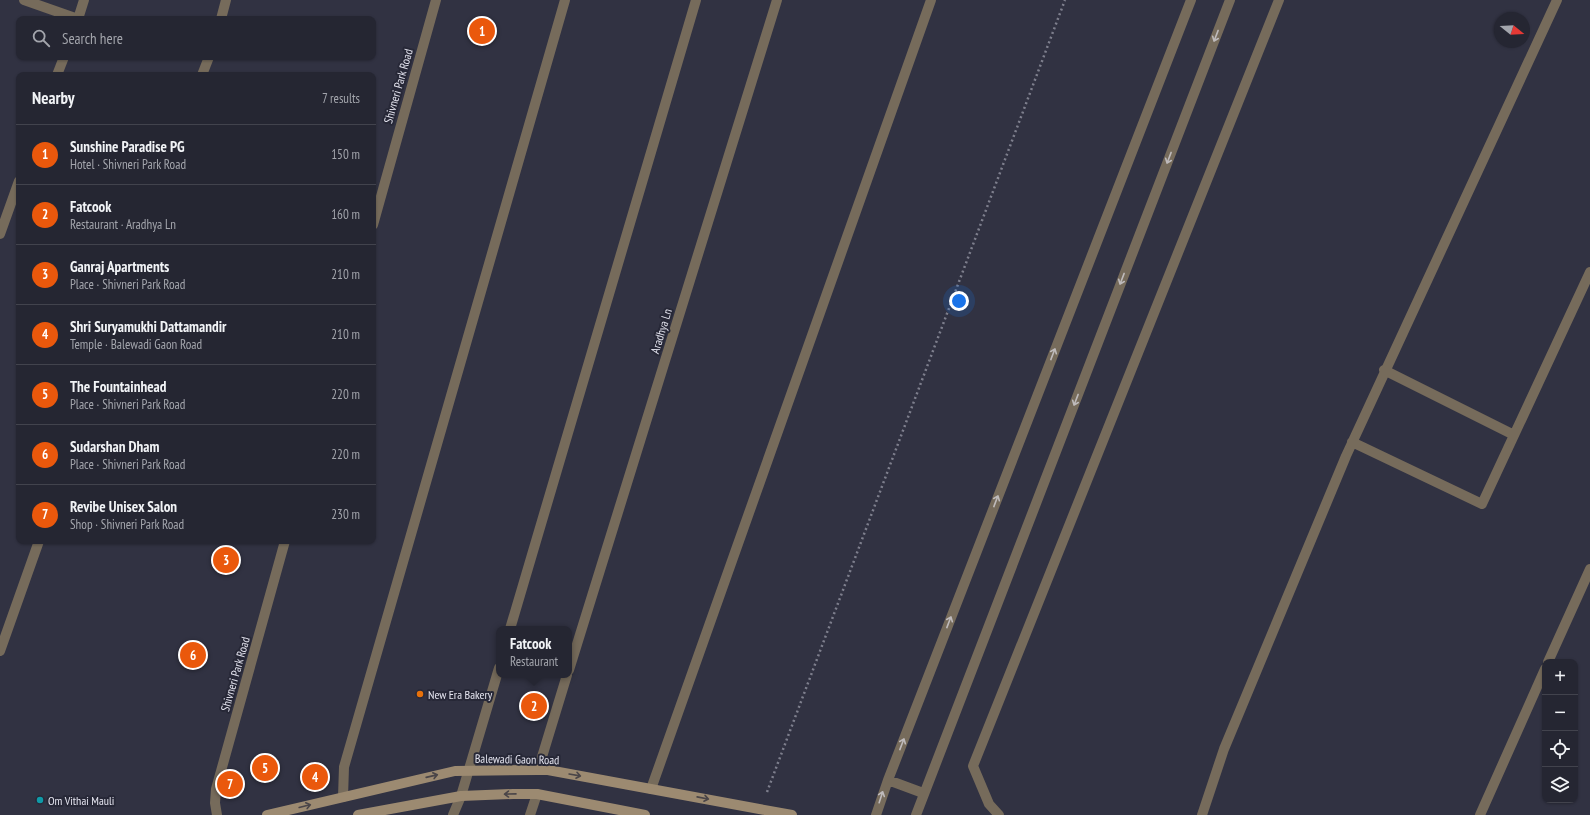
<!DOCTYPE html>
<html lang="en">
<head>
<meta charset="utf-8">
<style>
	:root { --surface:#252632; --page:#2d2e3a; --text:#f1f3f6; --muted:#a3a5ac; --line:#42434d; --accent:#ea580c }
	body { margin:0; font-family:"PT Sans Narrow",sans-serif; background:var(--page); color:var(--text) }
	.controls { position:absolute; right:12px; bottom:12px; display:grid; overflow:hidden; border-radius:8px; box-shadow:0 1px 3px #0004 }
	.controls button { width:36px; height:36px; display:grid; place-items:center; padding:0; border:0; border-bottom:1px solid var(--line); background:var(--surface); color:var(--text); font:20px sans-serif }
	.compass { position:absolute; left:1494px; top:12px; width:36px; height:36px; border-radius:50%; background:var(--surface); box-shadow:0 1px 3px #0004; rotate:108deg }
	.you { position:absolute; left:959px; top:301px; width:14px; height:14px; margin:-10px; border:3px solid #fff; border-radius:50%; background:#1a73e8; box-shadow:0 0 0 6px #1a73e833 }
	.badge { display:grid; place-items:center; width:26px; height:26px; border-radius:50%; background:var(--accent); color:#fff; font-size:13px; font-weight:700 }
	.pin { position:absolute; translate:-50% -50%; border:2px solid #fff; box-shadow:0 1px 4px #0006 }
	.popup { position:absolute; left:496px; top:626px; width:76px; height:52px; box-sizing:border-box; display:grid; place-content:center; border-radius:8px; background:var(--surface); filter:drop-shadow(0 1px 3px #0005); font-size:13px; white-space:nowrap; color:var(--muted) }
	.popup b { font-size:15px; color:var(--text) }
	.popup::after { content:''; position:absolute; left:50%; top:100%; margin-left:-8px; border:8px solid transparent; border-top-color:var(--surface) }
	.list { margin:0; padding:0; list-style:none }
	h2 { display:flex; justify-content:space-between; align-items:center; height:52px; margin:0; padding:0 16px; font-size:17px }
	h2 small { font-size:13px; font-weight:400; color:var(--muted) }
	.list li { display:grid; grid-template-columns:26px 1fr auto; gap:12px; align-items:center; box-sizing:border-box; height:60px; padding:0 16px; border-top:1px solid var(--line) }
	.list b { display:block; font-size:15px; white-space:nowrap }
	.list p { margin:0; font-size:13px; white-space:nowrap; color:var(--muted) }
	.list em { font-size:13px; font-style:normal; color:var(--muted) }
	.icon { flex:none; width:22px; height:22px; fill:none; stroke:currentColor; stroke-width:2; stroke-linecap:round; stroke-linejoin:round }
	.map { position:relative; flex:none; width:1590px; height:815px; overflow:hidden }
	.search { position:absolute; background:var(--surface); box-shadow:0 1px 3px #0004; left:16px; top:16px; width:360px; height:44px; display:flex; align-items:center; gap:10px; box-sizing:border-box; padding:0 14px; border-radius:8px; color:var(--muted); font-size:15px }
	.panel { position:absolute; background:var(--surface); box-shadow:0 1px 3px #0004; left:16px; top:72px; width:360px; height:472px; border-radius:8px }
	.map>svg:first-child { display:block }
</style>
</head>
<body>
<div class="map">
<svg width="1590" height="815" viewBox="0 0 1590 815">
	<rect width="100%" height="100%" fill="#313242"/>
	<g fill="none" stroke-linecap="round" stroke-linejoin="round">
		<path stroke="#7e7f8d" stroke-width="2.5" stroke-dasharray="2 3" stroke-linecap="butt" d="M767,792L1065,0"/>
		<path stroke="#766b5b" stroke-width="10" d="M1548,662L1590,569
			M453,815L461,796
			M530,815L537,794
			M999,815L989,804L973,766L1279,0
			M1480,815L1545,669"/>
		<path stroke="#766b5b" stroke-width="10" d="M24,0L78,19
			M78,19L84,0
			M221,19L226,0
			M57,75L64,57
			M202,75L209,57
			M373,225L436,0
			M0,234L19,181
			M1384,370L1514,435
			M1352,442L1482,504L1590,272
			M510,629L696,0
			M0,651L39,541
			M569,670L777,0
			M538,770L567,675
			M888,780L923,793
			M651,789L931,0
			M461,796L499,668
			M343,797L344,767L565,0
			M217,815L215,803L216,789L285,541
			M876,815L888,780L1191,0
			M916,815L1230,0
			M1202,815L1224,749L1346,456L1557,0"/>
		<path stroke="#9c8a71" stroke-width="10" d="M267,815L455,771L538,770H548L792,815
			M358,815L461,796L513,794H537L645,815"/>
	</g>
	<defs><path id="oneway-shaft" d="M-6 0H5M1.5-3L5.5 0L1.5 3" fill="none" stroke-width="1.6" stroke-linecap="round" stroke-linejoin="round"/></defs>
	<g stroke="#bebabb">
		<use href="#oneway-shaft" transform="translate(1216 36) rotate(111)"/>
		<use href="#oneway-shaft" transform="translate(1169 158) rotate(111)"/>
		<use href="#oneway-shaft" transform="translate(1122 279) rotate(111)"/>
		<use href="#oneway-shaft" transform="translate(1053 354) rotate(-69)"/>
		<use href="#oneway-shaft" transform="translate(1076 400) rotate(111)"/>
		<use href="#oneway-shaft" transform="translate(996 501) rotate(-69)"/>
		<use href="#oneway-shaft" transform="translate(949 622) rotate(-69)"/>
		<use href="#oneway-shaft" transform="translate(902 744) rotate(-69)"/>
		<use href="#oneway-shaft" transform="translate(881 797) rotate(-72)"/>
	</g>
	<g stroke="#4a4548">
		<use href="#oneway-shaft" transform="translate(575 775) rotate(10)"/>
		<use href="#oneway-shaft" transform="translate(432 776) rotate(-13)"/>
		<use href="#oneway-shaft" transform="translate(510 794) rotate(179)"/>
		<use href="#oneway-shaft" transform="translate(703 798) rotate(11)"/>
		<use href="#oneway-shaft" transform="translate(305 806) rotate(-14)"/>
	</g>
	<circle fill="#e8710a" stroke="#272837" stroke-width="1.5" cx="420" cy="694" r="4"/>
	<circle fill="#0f9aa8" stroke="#272837" stroke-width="1.5" cx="40" cy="800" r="4"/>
	<g text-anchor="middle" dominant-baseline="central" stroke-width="4" stroke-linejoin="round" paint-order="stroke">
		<g font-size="12" fill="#e4e4ef" stroke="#272837">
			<text transform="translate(398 86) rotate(-74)">Shivneri Park Road</text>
			<text transform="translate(661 331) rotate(-73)">Aradhya Ln</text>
			<text transform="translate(235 674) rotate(-74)">Shivneri Park Road</text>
			<text transform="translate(517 759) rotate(1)">Balewadi Gaon Road</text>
		</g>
		<g font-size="12" fill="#e4e4ef" stroke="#272837" text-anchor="start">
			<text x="428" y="694">New Era Bakery</text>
			<text x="48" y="800">Om Vithai Mauli</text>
		</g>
	</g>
</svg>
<div class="controls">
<button>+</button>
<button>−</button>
<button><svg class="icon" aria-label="locate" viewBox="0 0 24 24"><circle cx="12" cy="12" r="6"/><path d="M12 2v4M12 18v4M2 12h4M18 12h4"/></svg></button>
<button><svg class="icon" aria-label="layers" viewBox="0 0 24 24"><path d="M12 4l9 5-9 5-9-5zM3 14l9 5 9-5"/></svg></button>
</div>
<svg class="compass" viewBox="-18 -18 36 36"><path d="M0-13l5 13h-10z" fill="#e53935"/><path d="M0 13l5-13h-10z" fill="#a3a5ac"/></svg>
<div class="you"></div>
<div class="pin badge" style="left:482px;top:31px">1</div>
<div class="pin badge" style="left:534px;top:706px">2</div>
<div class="popup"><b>Fatcook</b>Restaurant</div>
<div class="pin badge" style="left:226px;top:560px">3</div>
<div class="pin badge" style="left:315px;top:777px">4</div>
<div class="pin badge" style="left:265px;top:768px">5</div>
<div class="pin badge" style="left:193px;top:655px">6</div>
<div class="pin badge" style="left:230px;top:784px">7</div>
<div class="search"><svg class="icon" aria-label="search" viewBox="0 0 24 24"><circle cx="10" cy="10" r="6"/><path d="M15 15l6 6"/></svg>Search here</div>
<section class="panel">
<h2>Nearby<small>7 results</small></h2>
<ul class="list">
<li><span class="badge">1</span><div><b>Sunshine Paradise PG</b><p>Hotel · Shivneri Park Road</p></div><em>150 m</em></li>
<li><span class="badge">2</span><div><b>Fatcook</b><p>Restaurant · Aradhya Ln</p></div><em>160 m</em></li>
<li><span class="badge">3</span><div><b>Ganraj Apartments</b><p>Place · Shivneri Park Road</p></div><em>210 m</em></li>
<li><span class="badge">4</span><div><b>Shri Suryamukhi Dattamandir</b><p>Temple · Balewadi Gaon Road</p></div><em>210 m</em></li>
<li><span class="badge">5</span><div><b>The Fountainhead</b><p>Place · Shivneri Park Road</p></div><em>220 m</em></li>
<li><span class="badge">6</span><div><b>Sudarshan Dham</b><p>Place · Shivneri Park Road</p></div><em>220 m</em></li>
<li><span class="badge">7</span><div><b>Revibe Unisex Salon</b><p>Shop · Shivneri Park Road</p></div><em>230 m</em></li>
</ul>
</section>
</div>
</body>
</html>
